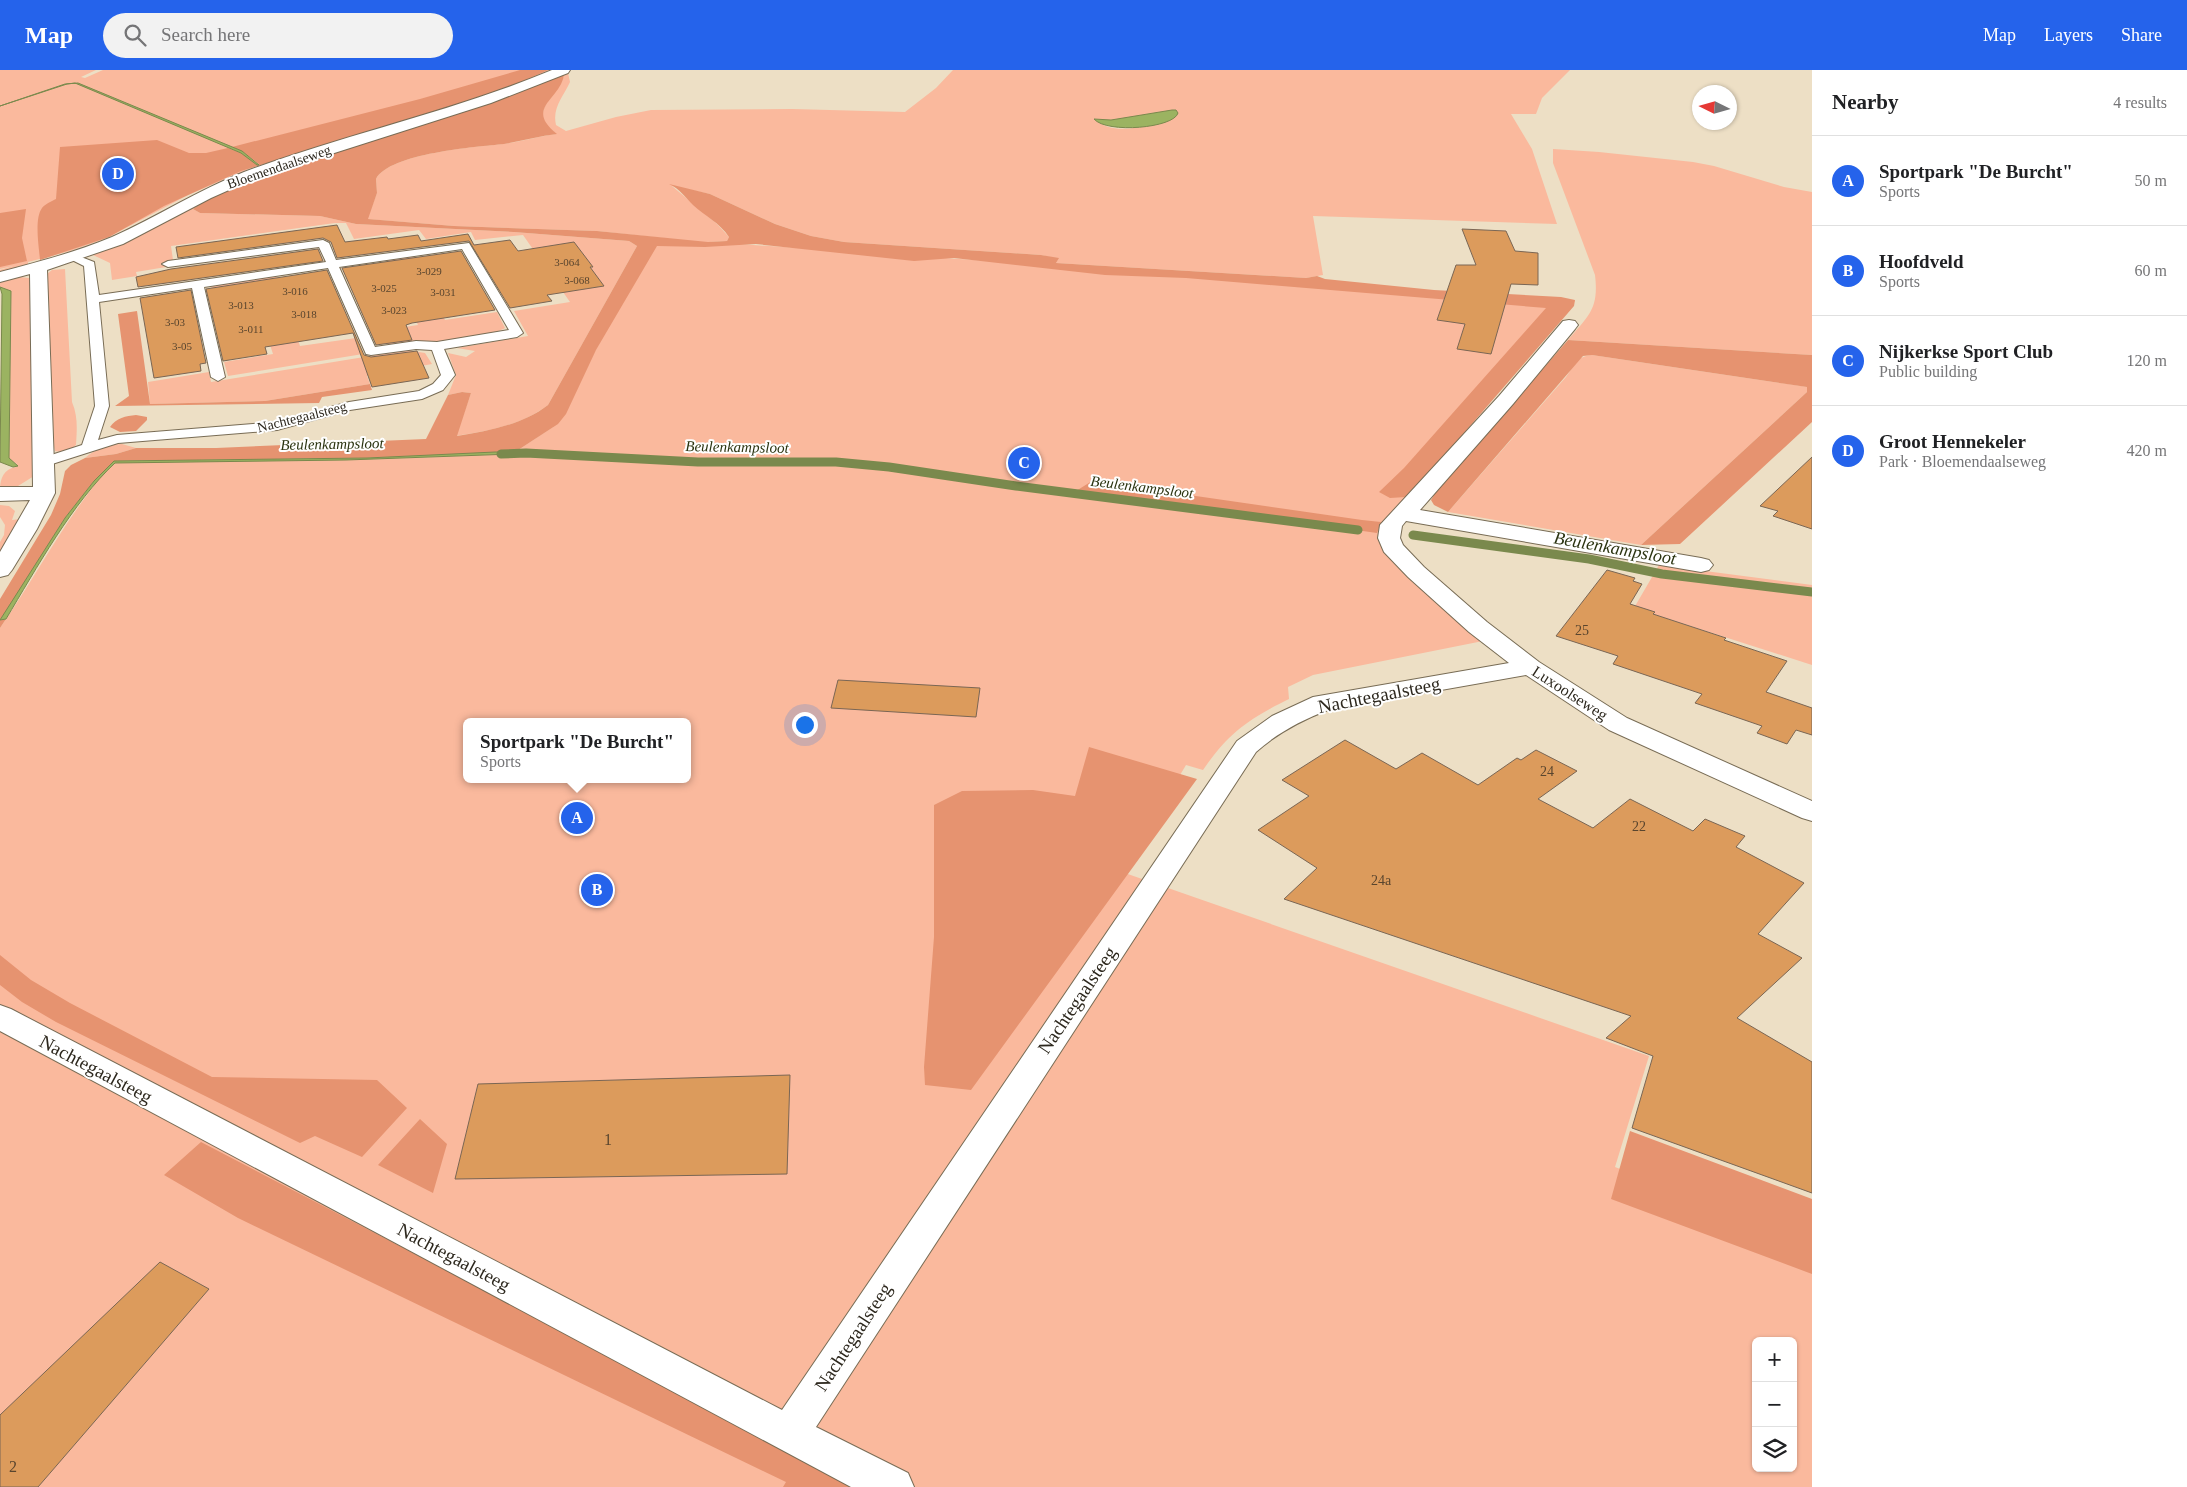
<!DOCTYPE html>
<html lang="en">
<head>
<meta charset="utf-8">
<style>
	:root { --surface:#fff; --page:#f2f2f2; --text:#202124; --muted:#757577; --line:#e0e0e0; --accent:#2563eb }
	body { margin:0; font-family:"Times New Roman",serif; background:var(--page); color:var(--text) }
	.controls { position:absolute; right:15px; bottom:15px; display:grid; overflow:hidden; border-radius:8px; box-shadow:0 1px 4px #0004 }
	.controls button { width:45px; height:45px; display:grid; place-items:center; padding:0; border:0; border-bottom:1px solid var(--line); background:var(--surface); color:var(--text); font:25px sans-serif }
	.compass { position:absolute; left:1692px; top:15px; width:45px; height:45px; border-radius:50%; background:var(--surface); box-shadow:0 1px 4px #0004; rotate:275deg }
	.you { position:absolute; left:804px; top:654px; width:18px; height:18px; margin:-12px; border:4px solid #fff; border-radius:50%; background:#1a73e8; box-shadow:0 0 0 8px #1a73e833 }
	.badge { display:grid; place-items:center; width:32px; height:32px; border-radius:50%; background:var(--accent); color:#fff; font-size:16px; font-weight:700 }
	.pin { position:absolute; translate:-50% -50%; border:2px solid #fff; box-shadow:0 1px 5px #0006 }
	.popup { position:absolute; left:463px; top:648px; width:228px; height:65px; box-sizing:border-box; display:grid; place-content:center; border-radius:8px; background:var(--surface); filter:drop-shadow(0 1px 4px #0005); font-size:16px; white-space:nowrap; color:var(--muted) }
	.popup b { font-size:19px; color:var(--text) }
	.popup::after { content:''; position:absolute; left:50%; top:100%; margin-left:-10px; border:10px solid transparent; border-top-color:var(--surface) }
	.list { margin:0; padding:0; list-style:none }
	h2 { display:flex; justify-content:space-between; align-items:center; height:65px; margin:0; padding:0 20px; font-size:21px }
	h2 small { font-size:16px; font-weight:400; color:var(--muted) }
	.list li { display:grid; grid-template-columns:32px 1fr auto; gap:15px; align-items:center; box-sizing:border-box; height:90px; padding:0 20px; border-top:1px solid var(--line) }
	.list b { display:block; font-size:19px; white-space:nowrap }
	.list p { margin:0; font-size:16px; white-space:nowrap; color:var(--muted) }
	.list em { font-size:16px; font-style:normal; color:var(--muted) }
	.icon { flex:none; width:28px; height:28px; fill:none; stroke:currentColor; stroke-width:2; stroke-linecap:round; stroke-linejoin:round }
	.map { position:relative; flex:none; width:1812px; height:1417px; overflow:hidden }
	header { display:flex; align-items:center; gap:30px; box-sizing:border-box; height:70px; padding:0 25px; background:var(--accent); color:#fff }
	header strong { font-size:24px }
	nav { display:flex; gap:28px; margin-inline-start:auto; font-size:18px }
	.search { width:350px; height:45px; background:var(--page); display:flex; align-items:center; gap:12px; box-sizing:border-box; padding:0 18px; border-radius:28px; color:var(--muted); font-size:19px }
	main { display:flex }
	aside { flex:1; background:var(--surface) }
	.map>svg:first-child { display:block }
</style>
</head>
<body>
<header>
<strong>Map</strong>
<div class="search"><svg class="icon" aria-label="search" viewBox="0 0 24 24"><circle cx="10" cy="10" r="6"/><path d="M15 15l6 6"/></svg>Search here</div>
<nav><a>Map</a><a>Layers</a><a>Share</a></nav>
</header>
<main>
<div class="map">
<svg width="1812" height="1417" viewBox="0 0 1812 1417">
	<rect width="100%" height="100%" fill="#eddfc5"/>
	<path fill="#fab99d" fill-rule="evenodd" d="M0,0H96L81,7L85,8L103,0H550L527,11L406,51L251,98L188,125L107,168L70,181L28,192V195L0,204V200L13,196L0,199Z
		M953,0H1570L1542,28L1536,44H1511L1532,79L1557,154L1313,146L1323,205L1306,208L1056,193L1058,189L1041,185L844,172L811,166L775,154L710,124L672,116L717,154L729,167L727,171L710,172L1575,231L1380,457L1483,571L1313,605L1288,617L1289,629C1250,648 1228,663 1203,700L1186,695L1122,802L1649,986L1615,1097L1812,1172V1417H0V558C30,515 55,468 87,425C95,414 105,397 117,391L412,388L509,383L538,384L515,382L553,357L657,169L681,170L597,161L454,156L367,149L377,123L376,109C390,83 476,77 503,74C521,72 539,66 556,64C554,61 550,59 547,56C532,38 561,21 564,5L568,3L570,12C563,27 552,38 556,55L566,61L616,47L651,40L792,39L905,42L936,18ZM1095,49L1152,55C1133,58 1111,64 1095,49ZM467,652H687V709H467ZM1756,1271H1793V1398H1756Z
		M1553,79L1599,82L1693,92L1714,96L1784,117L1812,122V285L1568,270C1589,245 1599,239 1595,205L1553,93Z
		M204,132L193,139L200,143L320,146L356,154L514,162L629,171L637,176L548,335C522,355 488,361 456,366L471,323L462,322L448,325L456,305L448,283L466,287L475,281L457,278L528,266L514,241L570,232L523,165L475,170L471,162L426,169L419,160L354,169L346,153H335L171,176L173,190L165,192L166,197L136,202L137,206L112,210L110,193L91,184Z
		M412,186L445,250L497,242L505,258C488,269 405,275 382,274L371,262L418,255L387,190Z
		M65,199L72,332C78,346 77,359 76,375C70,381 63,383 55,381L54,377L47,204L52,200Z
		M276,206L300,276L356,268L363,284L228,306L224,292L273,284L251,217L206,223V220L216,215Z
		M20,207L29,208L31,213L34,406L18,416L0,420C0,408 4,399 16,397L17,394L9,389L11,221L0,217V212Z
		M407,280L425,283L432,294L367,306L370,314L265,331L150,334L148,312L209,302L211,312Z
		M1592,285L1801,316L1808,317L1807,322L1641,475L1448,442L1566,307C1574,296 1577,286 1592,285Z
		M122,374L136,378L116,384L85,388C95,379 109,374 122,374Z
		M0,435L9,436L15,441L12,450L21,449L0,484V472L4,465L5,455L0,447Z
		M1659,495L1812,515V595L1634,538Z"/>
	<path fill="#e69370" d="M520,0H548L512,16L457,35L241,101L164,136L109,167L40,190C39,177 34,149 42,138C45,134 52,131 56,129L60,77L157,70L189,83H206L228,78L241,83L257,95L259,94L242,81L232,77L420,29Z
		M564,5C560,30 524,38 557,64C539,66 522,71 504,74C476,77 390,83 376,109L377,123L368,149L454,156L597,161L708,172L727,171L729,167C720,153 705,146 693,135C685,127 680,119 669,114L710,124L775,154L811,166L844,172L1041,185L1059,188L1056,193L1306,208L1317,206L1325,209L1434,220L1561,227L1575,230L1574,236L1418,416L1406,427L1390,428L1379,422L1404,398L1546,238L1186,208L1105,205L954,188L914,191L756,174L705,177L657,176L596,280L566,344L558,354L515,382L367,388L114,391L94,411L65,448L1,550L6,549L0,558V529L51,445L60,424L65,401L71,395L85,388L116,384L136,378H216L426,369L448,325L462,322L471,323L457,366C488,361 522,355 548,335L637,176L629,171L514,162L356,154L320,146L200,143L193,139C237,108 293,95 344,79C418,56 492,34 564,5Z
		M26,139L22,168L27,191L0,197V143Z
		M137,241L150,334L265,331L370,314L372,320L322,327L319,333L115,336L129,326L118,244Z
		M1568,270L1812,285V352L1680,474L1641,475L1807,322V317L1592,285L1583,286L1448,442L1434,435L1431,430L1437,420Z
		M136,345L147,347V350L136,361L120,362L110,357C116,348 126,346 136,345Z
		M1092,411L1362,450L1381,452L1377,463L1076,421Z
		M1089,677L1197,709L971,1020L925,1015L924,997L934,867V735L962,721L1033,720L1075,726Z
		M0,885L31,910L70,933L212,1007L377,1010L407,1038L362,1087L315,1066L300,1073L56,952L22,932L0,915Z
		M420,1049L447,1074L433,1123L378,1095Z
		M1630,1061L1812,1129V1204L1611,1129Z
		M201,1072L860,1417H783L786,1412L238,1148L164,1105Z"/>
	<path fill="#9bb361" stroke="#7a894d" d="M75,13L67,14L0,36L65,14L78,13L242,81L259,95H257L241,83Z
		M1172,40H1176L1178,43C1174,58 1107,64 1094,49L1111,50Z
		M0,217L11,221L9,388L18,396L13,397L0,392L2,224Z
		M495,382H515L513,384L346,390L115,393C73,432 36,499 6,549L0,550L65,448L94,411L114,391L367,388Z"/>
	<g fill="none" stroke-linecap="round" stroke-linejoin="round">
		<path stroke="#7a894d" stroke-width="9" d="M501,384L526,383L698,392H836L889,397L1016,416L1358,460
			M1413,465L1589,489L1662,504L1812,522"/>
	</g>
	<path fill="#dc9b5c" stroke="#7a6654" d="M337,155L345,172L387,167L388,169L418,165L421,171L468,164L474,175L510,170L518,181L574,172L593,197H590L604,216L547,225L552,231L510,238L469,171L337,188L331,172L323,168L178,188L176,177Z
		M1462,159L1506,161L1515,181L1538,183V215L1511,214L1491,284L1457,279L1465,254L1437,250L1456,195H1476Z
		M318,179L323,191L138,217L136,207L171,199Z
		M461,181L495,240L412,253L406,255L412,270L376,275L342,198Z
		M327,200L364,285L371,287L417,281L429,308L372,317L353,263L265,277L267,284L223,291L206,219Z
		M191,220L206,293L200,294L201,301L154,308L140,228Z
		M1812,387V459L1773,446L1778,441L1760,436Z
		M1607,500L1635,508L1633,511L1642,514L1630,534L1655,542L1653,544L1726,568L1724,570L1787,591L1766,622L1812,638V665L1796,660L1787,674L1757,663L1762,656L1695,633L1702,624L1613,594L1618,586L1556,566Z
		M838,610L980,618L976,647L831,638Z
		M1345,670L1396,699L1422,683L1478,715L1517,688L1521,690L1536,680L1577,701L1538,729L1593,758L1630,729L1693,761L1705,749L1745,766L1736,777L1804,813L1758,864L1802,888L1737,948L1812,992V1123L1632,1058L1653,986L1606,968L1631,946L1284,829L1317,798L1258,760L1309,726L1282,710Z
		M790,1005L787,1104L455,1109L478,1014Z
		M160,1192L209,1219L38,1417H0V1345Z"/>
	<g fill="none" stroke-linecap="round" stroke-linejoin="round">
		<defs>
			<path id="service" d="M323,170L329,173L336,190L469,173L523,263L517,267L444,279L455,305L443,320L422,329L350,340L277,360L118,373L49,395H39L37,392L39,389L82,375L95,336L84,196L66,187L68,185H76L94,192L99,225L326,192L319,177L168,197L162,194L168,191ZM462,179L509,260L437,272L416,271L375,277L339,197ZM328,198L366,284L371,285L416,279L432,280L441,305L433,314L419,321L349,332L276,352L117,365L98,370L109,336L99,232L192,218L211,307L218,311L225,307L204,217Z"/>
			<path id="minor" d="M552,0H570L568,3L491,33L256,108L211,128L123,174L47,200L55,423L37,459L12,500L8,505L0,507V482L30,430L0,431V417H33L30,204L0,212V202C38,192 76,182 112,167C157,147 198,120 244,102C345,64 452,42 552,0Z
				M1569,250L1575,251L1578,255L1575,259L1513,334L1420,440L1701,488L1709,490L1713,495L1709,500L1701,502L1406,451L1402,456L1400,468L1403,475L1424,497L1487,552L1539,592L1627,648L1812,731V751L1802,748L1609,660L1526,605L1328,640C1302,650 1277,663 1256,682L816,1357L908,1403L914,1417H851L0,961V935L11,939L782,1340L1237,671L1272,646L1313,627L1509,593L1469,562L1408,507L1384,482L1378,468L1380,455L1499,326L1563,251Z"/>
		</defs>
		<use href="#service" stroke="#786c55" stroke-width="2"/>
		<use href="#minor" stroke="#786c55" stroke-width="2"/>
		<use href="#service" fill="#fff" fill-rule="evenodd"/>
		<use href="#minor" fill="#fff" fill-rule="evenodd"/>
	</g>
	<g text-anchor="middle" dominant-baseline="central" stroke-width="4" stroke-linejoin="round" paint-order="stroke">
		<g font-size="11" fill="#59452e">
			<text x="567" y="192">3-064</text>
			<text x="429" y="201">3-029</text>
			<text x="577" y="210">3-068</text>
			<text x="384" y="218">3-025</text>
			<text x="295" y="221">3-016</text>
			<text x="443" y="222">3-031</text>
			<text x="241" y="235">3-013</text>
			<text x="394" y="240">3-023</text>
			<text x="304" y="244">3-018</text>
			<text x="175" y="252">3-03</text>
			<text x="251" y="259">3-011</text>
			<text x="182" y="276">3-05</text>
		</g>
		<g font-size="14" fill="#2d281e" stroke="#fff">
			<text transform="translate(279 97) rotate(-19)">Bloemendaalseweg</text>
			<text transform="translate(302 347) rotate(-14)">Nachtegaalsteeg</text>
		</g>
		<g font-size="14" fill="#59452e">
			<text x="1582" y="560">25</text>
			<text x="1547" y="701">24</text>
			<text x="1639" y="756">22</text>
			<text x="1381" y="810">24a</text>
		</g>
		<g font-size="15" font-style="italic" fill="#2b3411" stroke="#fff">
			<text transform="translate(332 374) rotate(-1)">Beulenkampsloot</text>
			<text transform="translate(737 377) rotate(1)">Beulenkampsloot</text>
			<text transform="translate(1142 417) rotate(7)">Beulenkampsloot</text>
		</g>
		<g font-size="16" fill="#2d281e" stroke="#fff">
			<text transform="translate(1570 623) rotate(33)">Luxoolseweg</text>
		</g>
		<g font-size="16" fill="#59452e">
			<text x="608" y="1069">1</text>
			<text x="13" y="1396">2</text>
		</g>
		<g font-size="18" font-style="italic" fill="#2b3411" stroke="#fff">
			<text transform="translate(1615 478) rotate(10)">Beulenkampsloot</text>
		</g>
		<g font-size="19" fill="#2d281e" stroke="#fff">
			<text transform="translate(1379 625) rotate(-11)">Nachtegaalsteeg</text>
			<text transform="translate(1077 930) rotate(-56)">Nachtegaalsteeg</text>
			<text transform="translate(96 999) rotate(28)">Nachtegaalsteeg</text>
			<text transform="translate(454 1187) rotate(28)">Nachtegaalsteeg</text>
			<text transform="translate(853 1267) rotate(-57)">Nachtegaalsteeg</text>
		</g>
	</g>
</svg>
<div class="controls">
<button>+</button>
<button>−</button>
<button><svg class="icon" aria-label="layers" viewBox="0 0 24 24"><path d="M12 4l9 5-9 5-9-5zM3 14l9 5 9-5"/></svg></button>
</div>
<svg class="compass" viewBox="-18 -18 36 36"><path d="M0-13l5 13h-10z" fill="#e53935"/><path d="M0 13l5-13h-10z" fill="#757577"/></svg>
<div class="you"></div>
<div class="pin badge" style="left:577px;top:748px">A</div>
<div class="popup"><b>Sportpark &quot;De Burcht&quot;</b>Sports</div>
<div class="pin badge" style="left:597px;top:820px">B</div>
<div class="pin badge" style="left:1024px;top:393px">C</div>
<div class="pin badge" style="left:118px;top:104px">D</div>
</div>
<aside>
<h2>Nearby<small>4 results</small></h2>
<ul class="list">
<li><span class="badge">A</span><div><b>Sportpark &quot;De Burcht&quot;</b><p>Sports</p></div><em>50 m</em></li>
<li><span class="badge">B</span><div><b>Hoofdveld</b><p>Sports</p></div><em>60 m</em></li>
<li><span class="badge">C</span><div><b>Nijkerkse Sport Club</b><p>Public building</p></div><em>120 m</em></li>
<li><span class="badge">D</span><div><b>Groot Hennekeler</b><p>Park · Bloemendaalseweg</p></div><em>420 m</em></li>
</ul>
</aside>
</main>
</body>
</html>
